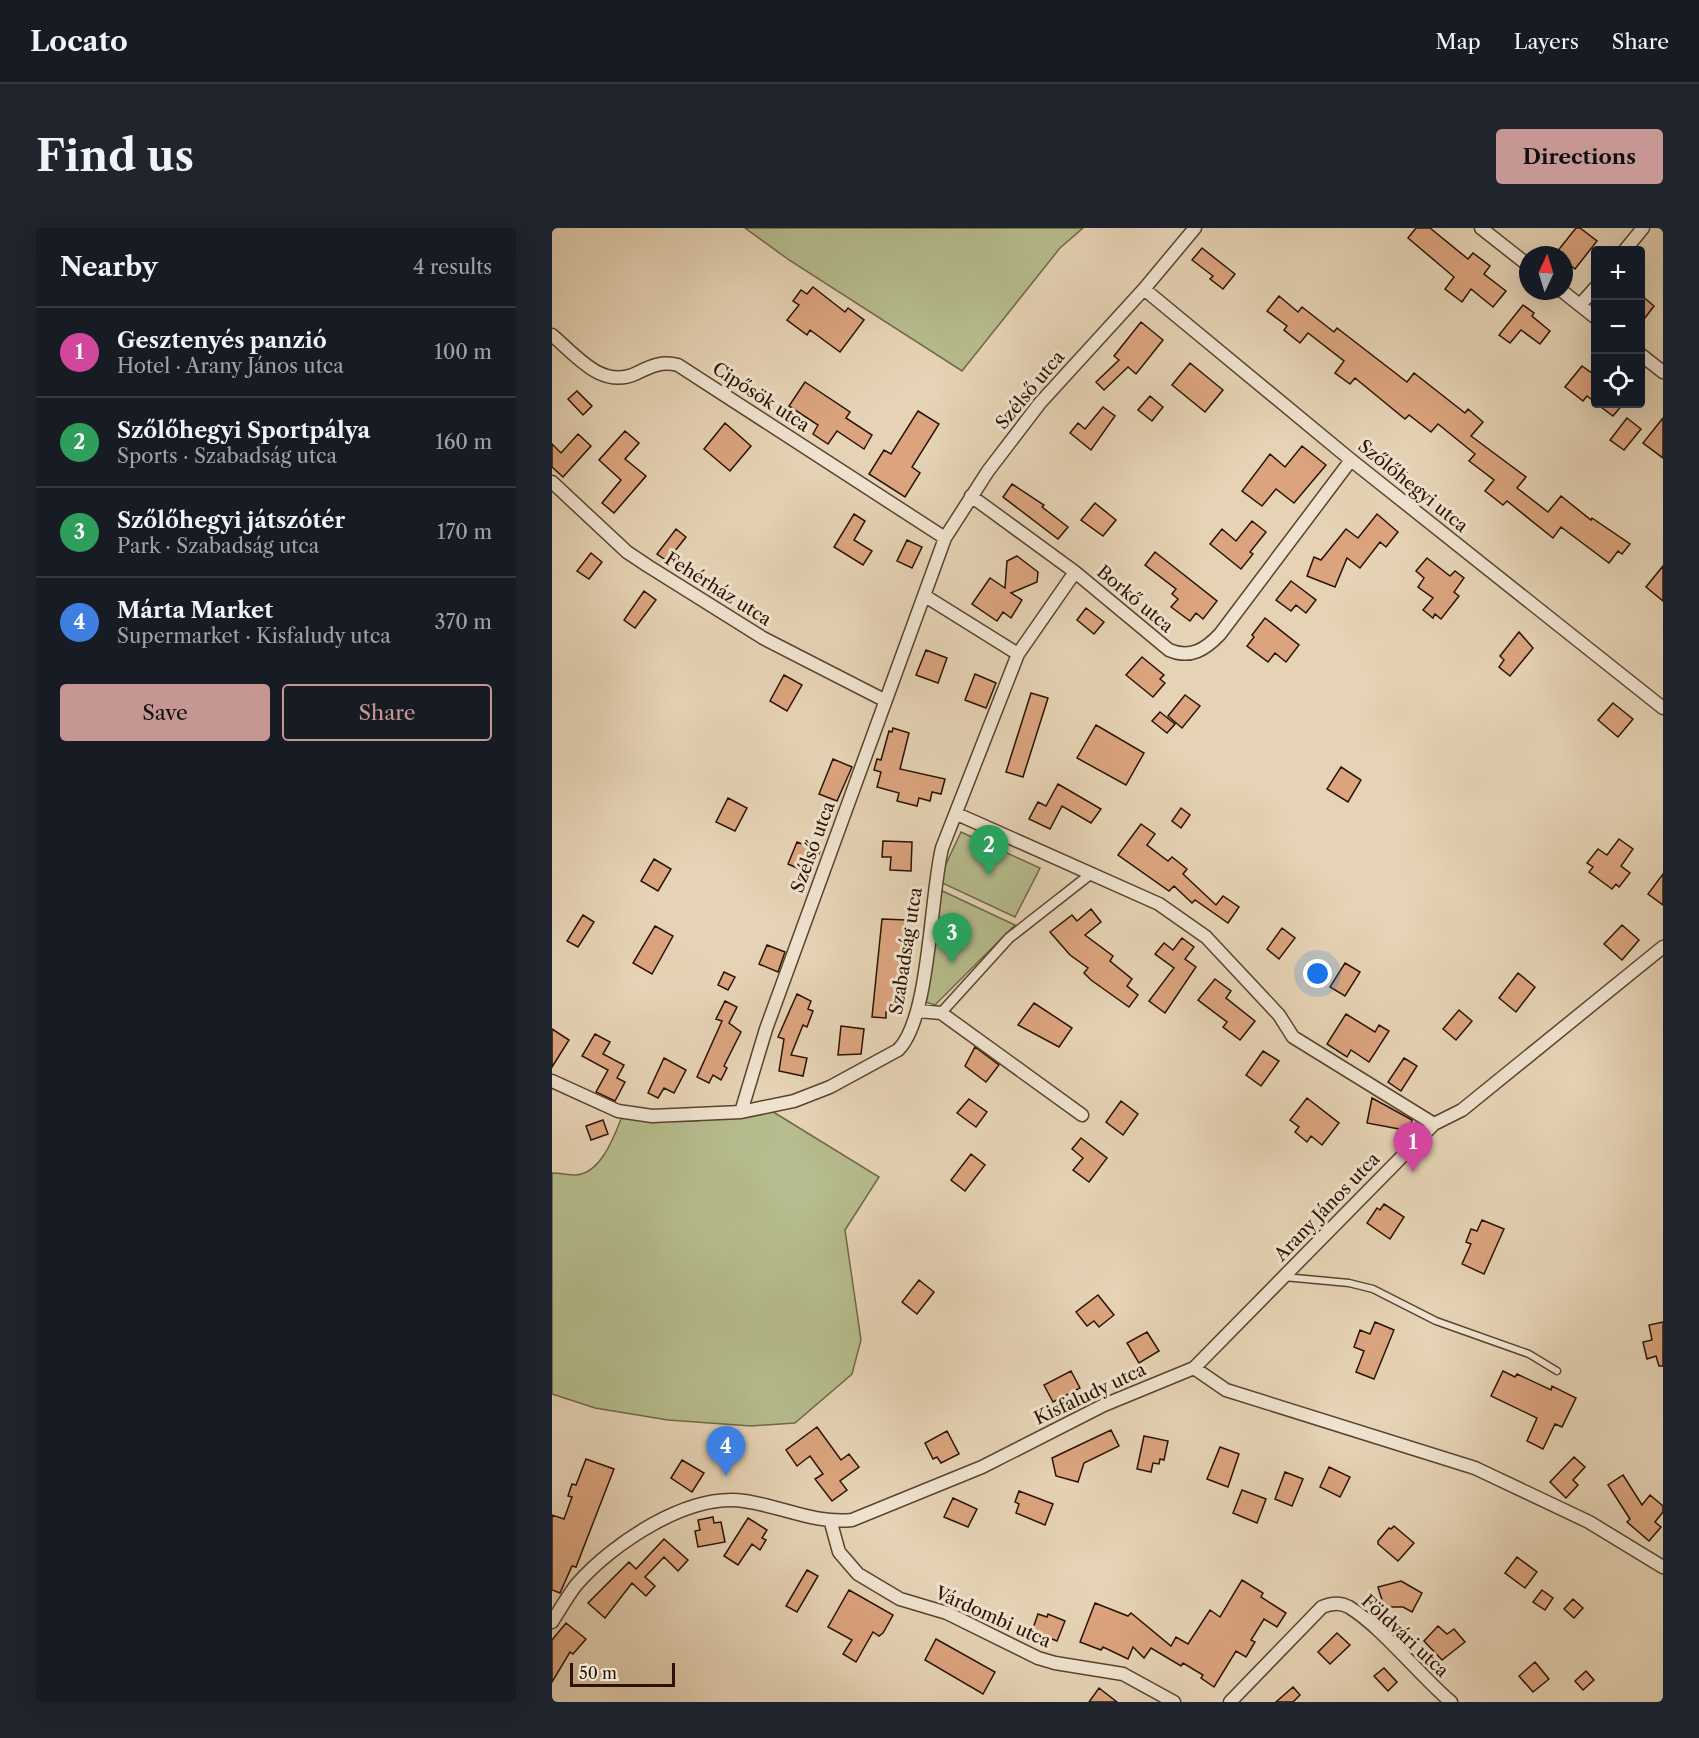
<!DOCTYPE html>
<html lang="en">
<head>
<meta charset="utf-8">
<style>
	:root { --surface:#171b24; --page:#20242c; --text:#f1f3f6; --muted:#9ea1a6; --line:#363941; --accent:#c59692 }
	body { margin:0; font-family:"Libre Caslon Text",serif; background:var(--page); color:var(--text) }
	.controls { position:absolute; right:18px; top:18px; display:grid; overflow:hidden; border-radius:6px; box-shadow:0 6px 24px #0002 }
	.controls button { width:54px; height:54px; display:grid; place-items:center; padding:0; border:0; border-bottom:2px solid var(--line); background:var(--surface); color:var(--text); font:30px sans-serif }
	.compass { position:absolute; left:967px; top:18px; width:54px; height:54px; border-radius:50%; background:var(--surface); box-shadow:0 6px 24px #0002; rotate:4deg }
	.scale { position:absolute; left:18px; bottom:15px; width:105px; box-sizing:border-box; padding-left:6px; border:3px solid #2a1400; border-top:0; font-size:16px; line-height:21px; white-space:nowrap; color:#2a1400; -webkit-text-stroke:4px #efe2cf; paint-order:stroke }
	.you { position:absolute; left:766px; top:746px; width:21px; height:21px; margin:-15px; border:4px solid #fff; border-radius:50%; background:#1a73e8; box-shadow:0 0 0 9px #1a73e833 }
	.badge { display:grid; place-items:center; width:39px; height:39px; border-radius:50%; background:var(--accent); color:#fff; font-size:20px; font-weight:700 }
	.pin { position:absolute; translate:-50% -50px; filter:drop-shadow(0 2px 3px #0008) }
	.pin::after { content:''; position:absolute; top:32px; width:21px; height:18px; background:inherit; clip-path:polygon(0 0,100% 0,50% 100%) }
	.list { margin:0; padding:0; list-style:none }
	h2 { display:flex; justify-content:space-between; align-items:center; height:78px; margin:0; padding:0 24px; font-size:26px }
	h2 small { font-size:20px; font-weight:400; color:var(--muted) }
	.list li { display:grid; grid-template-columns:39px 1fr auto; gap:18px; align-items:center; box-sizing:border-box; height:90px; padding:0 24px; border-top:2px solid var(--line) }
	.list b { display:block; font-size:22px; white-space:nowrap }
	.list p { margin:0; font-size:20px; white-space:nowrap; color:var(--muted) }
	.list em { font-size:20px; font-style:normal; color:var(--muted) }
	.actions { display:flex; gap:12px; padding:18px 24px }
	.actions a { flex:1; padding:14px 0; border:2px solid var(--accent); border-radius:6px; text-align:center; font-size:21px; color:var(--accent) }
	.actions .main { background:var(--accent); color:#111 }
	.icon { flex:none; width:33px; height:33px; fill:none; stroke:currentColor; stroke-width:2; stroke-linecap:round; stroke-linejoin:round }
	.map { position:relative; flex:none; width:1111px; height:1474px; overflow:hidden; border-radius:6px }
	header { display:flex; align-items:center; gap:36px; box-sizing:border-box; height:84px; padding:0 30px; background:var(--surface); border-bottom:2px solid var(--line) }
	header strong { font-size:28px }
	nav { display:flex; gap:33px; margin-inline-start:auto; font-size:21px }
	.intro { display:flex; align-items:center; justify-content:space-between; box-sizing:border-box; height:144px; padding:0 36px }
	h1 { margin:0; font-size:42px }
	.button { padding:15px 27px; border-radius:6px; background:var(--accent); color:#111; font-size:21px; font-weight:700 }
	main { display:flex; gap:36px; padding:0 36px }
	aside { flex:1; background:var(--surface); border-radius:6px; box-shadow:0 6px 24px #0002 }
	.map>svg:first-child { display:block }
</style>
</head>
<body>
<header>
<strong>Locato</strong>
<nav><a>Map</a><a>Layers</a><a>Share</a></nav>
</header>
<div class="intro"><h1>Find us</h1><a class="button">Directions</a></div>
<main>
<aside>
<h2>Nearby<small>4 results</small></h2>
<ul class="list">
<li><span class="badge" style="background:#d1479c">1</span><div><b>Gesztenyés panzió</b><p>Hotel · Arany János utca</p></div><em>100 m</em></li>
<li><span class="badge" style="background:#2e9e5b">2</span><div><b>Szőlőhegyi Sportpálya</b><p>Sports · Szabadság utca</p></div><em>160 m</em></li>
<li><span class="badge" style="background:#2e9e5b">3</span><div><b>Szőlőhegyi játszótér</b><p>Park · Szabadság utca</p></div><em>170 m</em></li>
<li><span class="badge" style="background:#3f7fe0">4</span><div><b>Márta Market</b><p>Supermarket · Kisfaludy utca</p></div><em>370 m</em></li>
</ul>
<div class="actions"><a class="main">Save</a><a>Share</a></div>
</aside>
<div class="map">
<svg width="1111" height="1474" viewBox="0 0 1111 1474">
	<rect width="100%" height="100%" fill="#e6d3b5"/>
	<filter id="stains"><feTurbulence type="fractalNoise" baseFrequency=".00333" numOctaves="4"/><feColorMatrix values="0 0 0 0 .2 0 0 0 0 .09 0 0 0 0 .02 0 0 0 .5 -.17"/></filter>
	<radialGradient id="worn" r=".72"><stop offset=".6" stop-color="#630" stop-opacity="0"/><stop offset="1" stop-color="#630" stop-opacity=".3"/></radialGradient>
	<path fill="#b6bc8d" stroke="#706846" stroke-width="1.5" d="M193,0H531L508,20L410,143L237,32Z
		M409,604L488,640L463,689L386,653Z
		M382,659L463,697L383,777L370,773Z
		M210,877L327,949L293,1002L309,1112L300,1146L243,1195L199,1198L116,1192L43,1180L0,1166V945C8,945 16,947 24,947C50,945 63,906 71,886C128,898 155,896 210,877Z"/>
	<path fill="#dba47f" stroke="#2a1400" stroke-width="1.5" d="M864,0H878L916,31L921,25L938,38L932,46L954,63L941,79L919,61L910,74L893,61L902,49L856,10Z
		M1024,0H1028L1045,13L1023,41L1012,32V27L1004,25Z
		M650,20L683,46L671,61L658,51L661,48L640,32Z
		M261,59L293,84L296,80L312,92L288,124L258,102L255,107L235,92L247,77L241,73L249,62L255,66Z
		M1089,67L1102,78L1089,95Z
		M727,68L746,84L750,79L782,104L785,100L855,154L862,145L913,185L916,181L931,194L919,208L974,249L965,260L996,284L1009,268L1039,292L1040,290L1078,316L1070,326L1066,323L1057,335L1009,299L1001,310L955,273L951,277L933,263L942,252L917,233L923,226L886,196L879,204L857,187L853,191L803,150L798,156L783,145L792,133L756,105L748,115L732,102L735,98L715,83Z
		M971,77L982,85L980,88L998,103L988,116L969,102L958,115L947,107Z
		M589,94L611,112L584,146L576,139L552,162L544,154L567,132L562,128Z
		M638,135L671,162L653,184L620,157Z
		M1030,138L1044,148V175L1035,168L1031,173L1013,159Z
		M253,154L298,184L294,190L320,207L312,221L285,203L276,216L261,206L266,197L237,178Z
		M25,163L40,178L31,187L16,171Z
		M598,168L611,179L600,193L586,182Z
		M1045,176H1071L1061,188Z
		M551,179L563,188L539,222L518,205L526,195L533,201Z
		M366,183L387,196L360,239L368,245L353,269L317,246L332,222L339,226Z
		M1075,190L1089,201L1072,222L1058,212Z
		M1111,190V230L1091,215Z
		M173,195L199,218L178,243L152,221Z
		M73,203L87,215L73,231L94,248L62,285L50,275L69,252L47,232Z
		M26,206L39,218L11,249L0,239V216L9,225Z
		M750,218L774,237L742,275L724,261L710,278L690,263L718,226L733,239Z
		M843,235L855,245L848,255L835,245Z
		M460,256L492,277L490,279L516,299L506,311L451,269Z
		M543,275L564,292L551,308L529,292Z
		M302,286L313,293L302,312L320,323L311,337L282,319Z
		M825,286L846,304L834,319L828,314L808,340L795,330L783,359L755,348L762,329L769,332L794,301L806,310Z
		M700,293L714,304L698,324L701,326L689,341L658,316L670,301L684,313Z
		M124,301L134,309L115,333L105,326Z
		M355,312L370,319L360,340L345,333Z
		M603,324L665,373L651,391L644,385L638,393L619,379L626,371L620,366L624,361L593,337Z
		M39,325L50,334L37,351L25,343Z
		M465,328L486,344L485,354L459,365L470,372L459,390L451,384L445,393L420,376L438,350L453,360L455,333Z
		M875,330L898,348L903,343L912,350L902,364L907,368L889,391L883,386L881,390L871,382L881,370L866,359L872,350L864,343Z
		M1111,338V373L1094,359Z
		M739,353L764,372L754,385L744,377L739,383L724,372Z
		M92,363L104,372L83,400L72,392Z
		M534,380L552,394L542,406L525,392Z
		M713,390L747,417L734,434L723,425L716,434L695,418L702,409L700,407Z
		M967,404L981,420L958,448L947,439L952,432L948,428Z
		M374,422L395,430L386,455L364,447Z
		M590,429L612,447L608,451L613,455L601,469L574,447Z
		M423,446L444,455L434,480L413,472Z
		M232,447L250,457L235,483L218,473Z
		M479,465L496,470L471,549L454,544Z
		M633,467L648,478L630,500L616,488Z
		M1061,475L1081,491L1066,509L1046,492Z
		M608,484L623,496L615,505L600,493Z
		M544,497L592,525L574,557L525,530Z
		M341,500L357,505L348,541L393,551L389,566L380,564L378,573L367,570L365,578L345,573L347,565L325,559L329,544L322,542L325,531L329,532L337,503L340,504Z
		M281,531L300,539L285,573L267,566Z
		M789,539L809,552L796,574L775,561Z
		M506,556L549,581L539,595L510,578L498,601L477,591L486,574L494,578Z
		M176,570L195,580L183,603L164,594Z
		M629,580L638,587L629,600L620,593Z
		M589,596L603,606L595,617L616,633L620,629L635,641L631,646L664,677L671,668L687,679L676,695L643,672L640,675L622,658L617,663L566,627Z
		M1067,611L1081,621L1069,638L1078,645L1067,659L1064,656L1060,661L1037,644L1041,639L1035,635L1046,621L1055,627Z
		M331,613L360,614L359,643L338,642L339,629H330Z
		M245,614L268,623L259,646L236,636Z
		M102,631L119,641L106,663L89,653Z
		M1111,646V677L1096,666Z
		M539,681L549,694L533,707L561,728L558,733L580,751L575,758L586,767L577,779L539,752L532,745L536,740L518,727L498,704L520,687L525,693Z
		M31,687L42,694L26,719L15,713Z
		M330,691L355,692L346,786L334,784V790L320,789Z
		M1070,697L1087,712L1070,732L1052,716Z
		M103,698L121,708L100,746L81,735Z
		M730,700L743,710L727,731L715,721Z
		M630,710L642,719L633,731L644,739L613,785L597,773L622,740L603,726L612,715L621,722Z
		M215,717L233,724L226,744L207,736Z
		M793,735L808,744L793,768L778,759Z
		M172,744L183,749L176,762L166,757Z
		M966,745L983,759L964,784L947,770Z
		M663,751L679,763L674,770L703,793L688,812L671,799L675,794L646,772Z
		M245,766L259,773L256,781L261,783L255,799L251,797L239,827L255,830L251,848L227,843L232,811L226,809Z
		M173,773L185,779L177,795L189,804L172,838L175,840L169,852L161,847L157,855L145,849L170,793L164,791Z
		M482,775L520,800L507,819L466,797Z
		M907,782L920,793L904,812L891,801Z
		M794,786L823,804L827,797L837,803L817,834L799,822L795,829L775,816Z
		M289,798L312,801L309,826L286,827Z
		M0,801L17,812L0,839Z
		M43,806L58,814L51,826L72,837L65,850L73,854L63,873L44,864L56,842L30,828Z
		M423,819L447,837L434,854L413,838Z
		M711,823L727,833L709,858L694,847Z
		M112,830L134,842L122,865L112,860L106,870L96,865Z
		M852,830L865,838L849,863L836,854Z
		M755,870L787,895L770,917L759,908L755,914L743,904L747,899L738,892Z
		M820,870L860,892L858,903L815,895Z
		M417,871L435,884L424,899L405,885Z
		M569,873L586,886L571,907L554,894Z
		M51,892L56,906L39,912L34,898Z
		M529,910L555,930L537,954L521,942L531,930L520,921Z
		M419,926L433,937L413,963L399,952Z
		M832,976L852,989L838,1011L815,995L825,980L828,982Z
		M930,992L952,1001L932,1046L910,1036L919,1016L914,1014L919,1001L925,1003Z
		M367,1052L382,1064L365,1086L350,1074Z
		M546,1067L562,1087L547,1099L542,1093L535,1098L524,1084Z
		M823,1094L842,1102L822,1151L804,1144L812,1123L802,1119L808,1102L818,1106Z
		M1111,1094V1138H1107L1104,1128L1095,1131L1091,1114L1100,1112L1097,1097Z
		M595,1104L607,1123L587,1135L575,1115Z
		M519,1143L528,1160L501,1174L492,1157Z
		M951,1143L963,1149L965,1146L999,1162L1000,1158L1024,1170L1010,1199L1003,1196L991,1221L975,1213L985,1190L939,1168Z
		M265,1199L289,1232L297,1226L307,1239L288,1253L295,1262L280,1273L263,1251L271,1246L258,1228L245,1238L234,1222Z
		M559,1202L567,1218L532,1235L526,1254L504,1248L500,1230Z
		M395,1203L407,1226L389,1235L385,1229L381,1231L373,1215Z
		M592,1208L616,1213L612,1232L608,1231L607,1236L601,1235L599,1244L585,1241Z
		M668,1219L687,1226L676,1259L655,1251Z
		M1022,1229L1033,1239L1021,1252L1026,1257L1014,1270L998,1254Z
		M34,1231L62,1241L24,1339L20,1338L8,1365L0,1362V1287L12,1291L20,1269L16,1268L20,1256L24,1257Z
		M130,1232L152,1245L140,1264L119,1250Z
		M777,1239L798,1249L788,1269L768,1259Z
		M733,1244L751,1251L740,1278L723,1271Z
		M1071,1247L1090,1277L1098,1267L1111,1278V1284L1103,1294L1109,1299L1097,1313L1075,1294L1078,1291L1056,1257Z
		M690,1262L714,1271L705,1295L681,1285Z
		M467,1263L501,1276L493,1297L464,1285L467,1276L463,1274Z
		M401,1270L425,1281L416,1299L392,1289Z
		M161,1289L162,1295L169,1294L173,1314L146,1319L143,1303L148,1302L146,1292Z
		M196,1290L215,1302L210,1310L214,1312L208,1322L200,1316L186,1337L172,1328Z
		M842,1298L862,1315L846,1333L826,1316V1313L837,1300L839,1301Z
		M112,1311L136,1332L126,1343L112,1329L93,1349L103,1358L94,1368L80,1355L53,1390L36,1375L77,1334L84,1341Z
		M965,1329L985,1344L973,1360L953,1345Z
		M255,1342L266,1348L245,1384L234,1378Z
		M690,1352L711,1365L709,1369L734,1385L725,1399L712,1391L699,1412L703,1414L694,1429L684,1423L662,1459L649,1450L651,1447L631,1435L629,1438L599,1420L592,1430L581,1419L576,1431L551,1419L549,1422L528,1414L543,1375L576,1388L579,1385L619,1418L624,1409L636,1416L658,1382L668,1389Z
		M849,1353L870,1365L860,1384L851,1379H832L826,1359Z
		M297,1362L341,1387L331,1405L327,1408L321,1404L304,1434L291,1426L300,1412L276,1399Z
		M990,1362L1001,1370L993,1382L981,1374Z
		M1021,1371L1031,1380L1022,1390L1012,1381Z
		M486,1386L495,1389L496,1386L513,1393L505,1413L480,1403Z
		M14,1395L34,1411L21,1426L18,1424L0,1454V1412Z
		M886,1398L895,1406L902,1401L913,1414L890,1432L872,1413Z
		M785,1405L798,1417L778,1436L766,1424Z
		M384,1411L443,1444L431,1466L373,1432Z
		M983,1434L997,1451L981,1464L967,1448Z
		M832,1440L845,1454L836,1463L822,1448Z
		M1034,1443L1042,1452L1031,1462L1023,1453Z
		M741,1459L748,1467L741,1474H724Z
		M547,1460L565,1474H537Z"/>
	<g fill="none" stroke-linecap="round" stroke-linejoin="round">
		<defs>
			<path id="service" d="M732,1049L797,1055L821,1061L884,1093L977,1126L1005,1143"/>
			<path id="pedestrian" d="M389,785L457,710L540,645"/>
			<path id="minor" d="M929,0L976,37
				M1073,22L1091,0
				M592,61L799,232L1111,480
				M1010,63L1044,90
				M1028,77L1044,59
				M0,107C25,128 50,162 85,145C99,138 110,133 126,137L393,310
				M1088,126L1111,144
				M0,254L75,324L96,338L211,410L332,472
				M419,268L523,344L617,422C638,431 653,422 668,406L799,232
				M373,368L466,426
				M405,586L607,676L654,709L727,787L741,809L882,896
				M367,783L389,785L530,887
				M0,853L66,883L100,888L189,884L242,873L278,859L346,822C378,791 378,669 390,620L466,426L523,344
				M189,884L214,801L393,310L436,243L488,175L592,61L643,0
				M642,1140L674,1162L923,1240L1037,1294L1111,1339
				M279,1295L287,1324L306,1346L348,1371L395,1385L486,1430L503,1435L571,1446L622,1474
				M0,1394C8,1382 16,1367 25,1356C61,1315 136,1265 192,1273C229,1278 262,1296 300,1292L430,1239L552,1177L642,1140L882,896L910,882L1111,719
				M678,1474L770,1379C779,1375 788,1374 797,1379C831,1400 867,1447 899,1474"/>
		</defs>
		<use href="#service" stroke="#59442d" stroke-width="9"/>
		<use href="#pedestrian" stroke="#59442d" stroke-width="12"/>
		<use href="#minor" stroke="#59442d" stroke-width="15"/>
		<use href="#service" stroke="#efe2cf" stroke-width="6"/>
		<use href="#pedestrian" stroke="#efe2cf" stroke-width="9"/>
		<use href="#minor" stroke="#efe2cf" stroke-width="12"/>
	</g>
	<g text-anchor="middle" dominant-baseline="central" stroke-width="6" stroke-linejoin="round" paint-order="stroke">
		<g font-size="18" fill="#2a1400" stroke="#efe2cf">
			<text transform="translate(478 162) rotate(-50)">Szélső utca</text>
			<text transform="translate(209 169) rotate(33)">Cipősök utca</text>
			<text transform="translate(861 258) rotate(39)">Szőlőhegyi utca</text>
			<text transform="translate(166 361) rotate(32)">Fehérház utca</text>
			<text transform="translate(583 371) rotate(40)">Borkő utca</text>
			<text transform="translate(261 619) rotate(-70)">Szélső utca</text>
			<text transform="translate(354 723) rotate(-81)">Szabadság utca</text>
			<text transform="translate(775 979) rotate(-46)">Arany János utca</text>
			<text transform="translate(538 1166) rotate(-25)">Kisfaludy utca</text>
			<text transform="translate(441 1389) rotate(24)">Várdombi utca</text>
			<text transform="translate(853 1408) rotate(43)">Földvári utca</text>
		</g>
	</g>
	<rect width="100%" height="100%" filter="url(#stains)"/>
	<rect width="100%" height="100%" fill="url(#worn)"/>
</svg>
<div class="controls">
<button>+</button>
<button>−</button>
<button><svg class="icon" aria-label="locate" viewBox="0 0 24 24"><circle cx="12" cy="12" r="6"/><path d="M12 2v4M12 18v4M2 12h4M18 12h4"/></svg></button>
</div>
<svg class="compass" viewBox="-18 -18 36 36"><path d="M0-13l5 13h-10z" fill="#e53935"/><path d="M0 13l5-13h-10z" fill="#9ea1a6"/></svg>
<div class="scale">50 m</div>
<div class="you"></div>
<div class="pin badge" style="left:861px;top:944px;background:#d1479c">1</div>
<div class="pin badge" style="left:437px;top:647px;background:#2e9e5b">2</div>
<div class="pin badge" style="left:400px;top:735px;background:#2e9e5b">3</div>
<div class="pin badge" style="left:174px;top:1248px;background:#3f7fe0">4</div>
</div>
</main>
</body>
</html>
